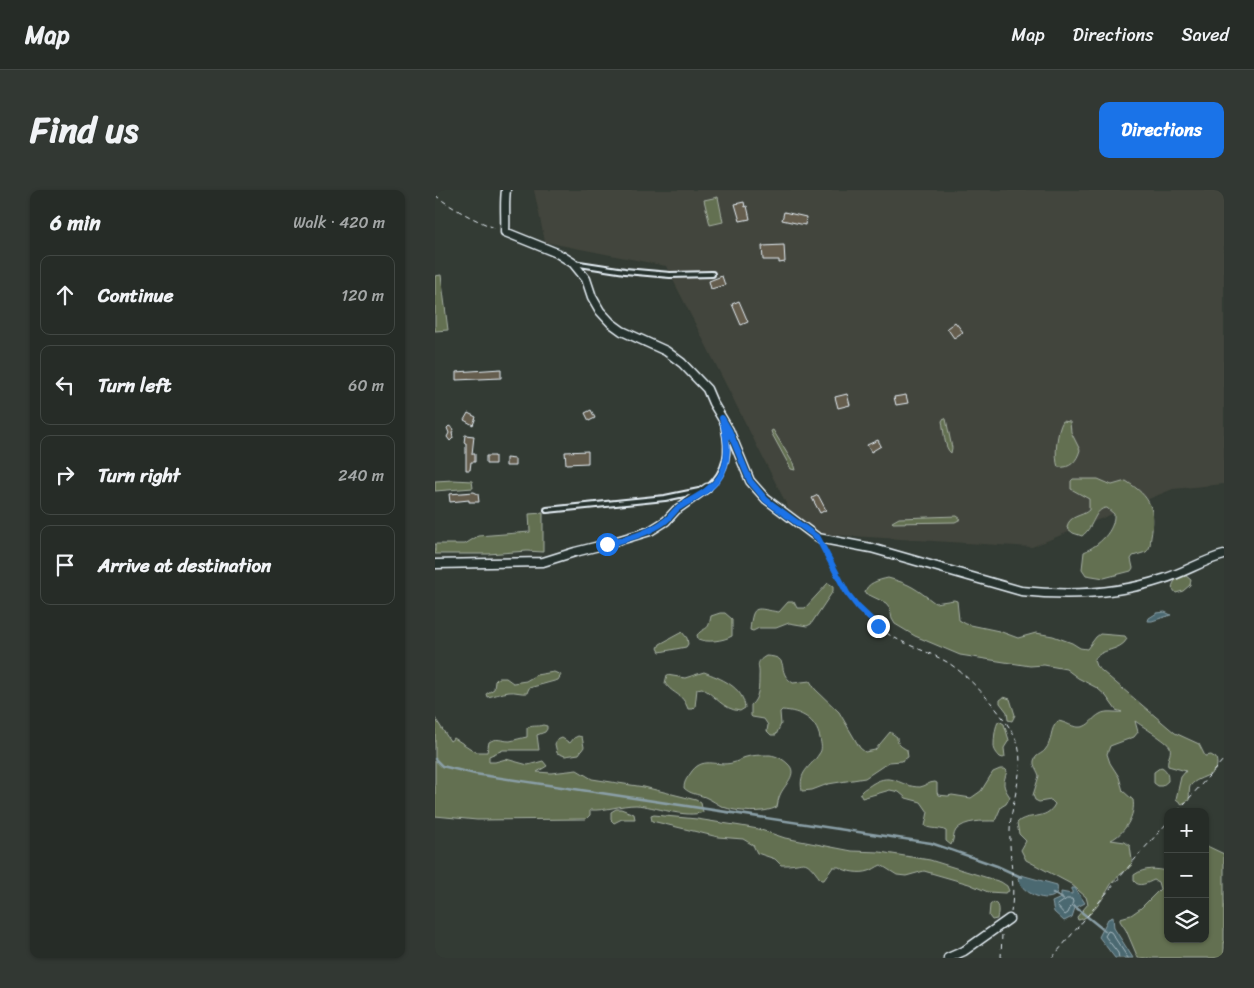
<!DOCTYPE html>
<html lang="en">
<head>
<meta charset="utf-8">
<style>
	:root { --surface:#262c27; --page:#323833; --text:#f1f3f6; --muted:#a4a7a7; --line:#424844; --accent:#1a73e8 }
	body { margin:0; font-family:Sriracha,sans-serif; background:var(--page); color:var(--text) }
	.controls { position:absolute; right:15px; bottom:15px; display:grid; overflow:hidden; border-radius:10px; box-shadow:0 1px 4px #0004 }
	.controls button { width:45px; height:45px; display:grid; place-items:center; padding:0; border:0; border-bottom:1px solid var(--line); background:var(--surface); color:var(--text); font:25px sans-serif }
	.stop { position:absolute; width:15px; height:15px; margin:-11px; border:4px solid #1a73e8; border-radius:50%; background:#fff }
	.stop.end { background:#1a73e8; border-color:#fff; box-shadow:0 1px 5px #0008 }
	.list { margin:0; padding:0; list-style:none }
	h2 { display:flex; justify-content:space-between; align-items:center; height:65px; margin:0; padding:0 20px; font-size:21px }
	h2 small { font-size:16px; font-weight:400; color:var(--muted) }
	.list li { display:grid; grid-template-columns:32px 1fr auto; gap:15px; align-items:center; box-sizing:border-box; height:80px; margin:0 10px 10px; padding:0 10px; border:1px solid var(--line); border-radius:10px }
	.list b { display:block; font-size:19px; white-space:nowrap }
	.list em { font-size:16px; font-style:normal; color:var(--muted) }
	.icon { flex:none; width:28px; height:28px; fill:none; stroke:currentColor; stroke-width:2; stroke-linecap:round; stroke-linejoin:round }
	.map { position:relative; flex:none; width:789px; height:768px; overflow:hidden; border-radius:10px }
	header { display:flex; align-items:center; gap:30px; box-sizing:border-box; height:70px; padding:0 25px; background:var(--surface); border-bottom:1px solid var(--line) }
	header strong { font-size:24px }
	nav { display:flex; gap:28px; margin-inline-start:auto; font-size:18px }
	.intro { display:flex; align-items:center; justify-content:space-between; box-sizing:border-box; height:120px; padding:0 30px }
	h1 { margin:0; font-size:35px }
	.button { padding:12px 22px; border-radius:10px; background:var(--accent); color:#fff; font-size:18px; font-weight:700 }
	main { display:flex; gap:30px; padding:0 30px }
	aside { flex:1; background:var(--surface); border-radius:10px; box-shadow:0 1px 4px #0004 }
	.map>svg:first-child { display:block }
</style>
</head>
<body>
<header>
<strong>Map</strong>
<nav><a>Map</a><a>Directions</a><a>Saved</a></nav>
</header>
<div class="intro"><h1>Find us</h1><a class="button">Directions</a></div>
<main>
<aside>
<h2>6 min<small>Walk · 420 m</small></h2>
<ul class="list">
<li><svg class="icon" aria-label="ahead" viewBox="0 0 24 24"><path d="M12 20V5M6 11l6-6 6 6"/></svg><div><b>Continue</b></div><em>120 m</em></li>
<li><svg class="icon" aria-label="left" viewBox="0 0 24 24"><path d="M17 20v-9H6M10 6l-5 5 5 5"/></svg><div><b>Turn left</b></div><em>60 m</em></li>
<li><svg class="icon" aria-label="right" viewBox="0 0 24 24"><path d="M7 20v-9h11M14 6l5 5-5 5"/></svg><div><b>Turn right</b></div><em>240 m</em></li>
<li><svg class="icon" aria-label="arrive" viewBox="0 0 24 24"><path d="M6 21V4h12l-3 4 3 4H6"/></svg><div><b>Arrive at destination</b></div></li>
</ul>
</aside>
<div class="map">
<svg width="789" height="768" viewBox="0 0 789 768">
	<rect width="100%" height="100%" fill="#333b34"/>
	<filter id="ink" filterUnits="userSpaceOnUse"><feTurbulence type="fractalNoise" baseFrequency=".02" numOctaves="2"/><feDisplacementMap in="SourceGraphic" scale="10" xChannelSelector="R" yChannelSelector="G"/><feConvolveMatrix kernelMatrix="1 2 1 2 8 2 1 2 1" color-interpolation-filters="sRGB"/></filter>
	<g filter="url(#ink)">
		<path fill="#42453c" d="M99,0H789V294L738,299L597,357L366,343L231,76L110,52Z"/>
		<path fill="#647051" stroke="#a6b0a4" d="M283,7L288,32L275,35L269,10Z
			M6,85L13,140L0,141V86Z
			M509,228L511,229L517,258L516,263C509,258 509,240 507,231Z
			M628,231L635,232L636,242L645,260C642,271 635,279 623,277C619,267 622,240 628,231Z
			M338,240L358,273L360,280L356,279L337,244L336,241Z
			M638,289H663L677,295L691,291C716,307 721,319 716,347C715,353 716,358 711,362L698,366L696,369L698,378L696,381L669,388L651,385L647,379L649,362C664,355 680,341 679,324L672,318C659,318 660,336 647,346L638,343L632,338C633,325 647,327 654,320V309L636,299V291Z
			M18,290L37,291L38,298L0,301V291Z
			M108,323V362L92,361L53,364H0V354H30L43,346L95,342L94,324Z
			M522,326L526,329L520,332L458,333L457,332L464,328Z
			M750,385L756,390L755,395L748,401L741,403L737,398C738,391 743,386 750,385Z
			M453,388C476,394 481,399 500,413L519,410L522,411L524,430L531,434L564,441L583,448L601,443L618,446L637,453L645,458L652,459L661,447L665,444L690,446L692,449C685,462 665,458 659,470L661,476L740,543L764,554L770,566L776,565L781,568C787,587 764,585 756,595C753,598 755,606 754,610L747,614L741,609L746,587L751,581L733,576C731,569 737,565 735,557C733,552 707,536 700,531L703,542L699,547L675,556L672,564L675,573L684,587L688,601L698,610C701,625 689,644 676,650L690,652L695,656L697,670L696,677C688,682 680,688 675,696C669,707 656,729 643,730L642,727L653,714L651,707L636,694L591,670L586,660L591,651L584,644L582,633C592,622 611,632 620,614L616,610L604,612L600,610L598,605L604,586C603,581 598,576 599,571C600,565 607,564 610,560C618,551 614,539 623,531C631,532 638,538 646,537C655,536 657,528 665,524C671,520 681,523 687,522L681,520L671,506L662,498L643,488L631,479L609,475L595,476L525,465L480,446L460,434L457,429L455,418L451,413L430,403C431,393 444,390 453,388Z
			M393,393L398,396V401L376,434L372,436L354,433L341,438H324L318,441L315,440C318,412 321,419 344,422L353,412H359L362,418H370Z
			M285,423H290L297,429V446C288,451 272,453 263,449L262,445C271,435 273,443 276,426Z
			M247,442L252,448L253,454L251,457L225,462L223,458L225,454Z
			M331,466C358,467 339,481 358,493L375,491L380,499L404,522L425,558L430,562L440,560L455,542L462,547C462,555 466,556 472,560L473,567L467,571L454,572L430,588L393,594L377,600L367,601C363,581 375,578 384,564C388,559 386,554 385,548C381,529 366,521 347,520L345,522L346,534L341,545H336L332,541L333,535L329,529L317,527L316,526V515C324,508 324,497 324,486C325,475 319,473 331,466Z
			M119,482L126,485L123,490L94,498L92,503C86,504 80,501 74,502C66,503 59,506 52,507L51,504L59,499L60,491L63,488H71L78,493L91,491L101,485Z
			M269,482C285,488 309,497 310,518L305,521C287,519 281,506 267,498L262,499L260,517L258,519H253C247,502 238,505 230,493L232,485L250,488Z
			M569,507L575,509L580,525L577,531L573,530L572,522L565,513V510Z
			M0,528L15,551L19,548L41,562H52L54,552C62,547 66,551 75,551C80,550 86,548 92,547V538C97,535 102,537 108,535L112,536V539L110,542L102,545L104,560H68L54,566V572H60L71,569L93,575L108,571L112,576L102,582L116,583L142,580L157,589L209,597L261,610L266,613L268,622C252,629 219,616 201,615C185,615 171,621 155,620V625L151,629L42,630L0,626Z
			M564,531L569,534L574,550L569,558L570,567L568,568L565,567C562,564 559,560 559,556C559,549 560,535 564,531Z
			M143,546L147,547L149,557L144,564L130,566L122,563L120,554L122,550L127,548L135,553L139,548Z
			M335,565C342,566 348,569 353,574C364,584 349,595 345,605C343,609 343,613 342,617C329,624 302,622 288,617C282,614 277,610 270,607C262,604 255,604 249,598C249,592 252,588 255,584C267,565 281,577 297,573C302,572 304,570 308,568C316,565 326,565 335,565Z
			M726,577C732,579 733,585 733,591L727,596H723L719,593V582Z
			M565,579H570L572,581C568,594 567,595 575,607L571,614L566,617L560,631C548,631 530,630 521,640C518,644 519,650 516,655L511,651V641C504,637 497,640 490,636L493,622L486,612L471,608L464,602L455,600L427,608L425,604C427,599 432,598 437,594C458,581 464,597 485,597C491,596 494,592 500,592L502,593V602L503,605L513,606L517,605L536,608L546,601L558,582Z
			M181,619H186L199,624L200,629H187L179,633L176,630V622Z
			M219,625L262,629L306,636L323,639L350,648L417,661L445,662L495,670L566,692L572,696L574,701L570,703L553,702L534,694L489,681L471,686L462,685L446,675C441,677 438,680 434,681C426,684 411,682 404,677H398L389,690H386C367,664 373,676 346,675L340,669L322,663L318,655L308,649L283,647L217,631L216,626Z
			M770,655L789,664V768H703L691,740L685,731V728L696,725L706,718L725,699L723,692L719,690C712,693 704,698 699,691V685C710,677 721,679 733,681V749H770Z
			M559,712C565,716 563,723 562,729L557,730L554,726L555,715Z"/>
		<path fill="#4b6971" stroke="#8a9fa7" d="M730,422L736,425L717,431H713L714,428L722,423Z
			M586,685L622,695C627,718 586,707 583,688Z
			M637,698H640L650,713L640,718L637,727L629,731L619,722L617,712L626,708V702L637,704Z
			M678,727L679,738L698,768H680L664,747L673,729Z"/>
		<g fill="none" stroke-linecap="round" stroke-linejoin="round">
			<path stroke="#a9bbc2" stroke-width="1" d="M632,709H637L638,712L633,723L630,725L622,716Z
				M684,768L683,763L670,746L673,741L676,742L693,768"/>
			<path stroke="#8a9fa7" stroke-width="2.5" d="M0,569L7,576L40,584L496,653L562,676L586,687
				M618,703L628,709
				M639,716L670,741"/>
		</g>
		<path fill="#655d4e" stroke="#e8f1f8" d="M309,12L310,17L312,16L315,29L305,31L300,14Z
			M349,22L371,27L370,35L347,30Z
			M349,55L350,72L344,73V70H328L327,56Z
			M287,86L290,95L276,99L274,91Z
			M304,111L313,132L306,135L297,114Z
			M520,132L528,142L519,148L512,138Z
			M66,179V188L21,190V182Z
			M412,204L415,215L403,218L400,207Z
			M471,205L473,213L461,215L459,207Z
			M156,220L160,228L154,231L150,223Z
			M33,223L41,227L38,235L29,230Z
			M14,236L19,239L17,243L18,248L15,251L12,247L14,243L12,238Z
			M30,245L39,246L37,264H40V272H36L35,280H31V253H29Z
			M443,250L446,256L436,262L432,255Z
			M153,261V273L131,274L130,262Z
			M51,266H60V274H51Z
			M71,268L80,269V276H71Z
			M39,302L43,304L44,312H34V310L15,312L14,304Z
			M383,305L391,320L385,323L377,308Z"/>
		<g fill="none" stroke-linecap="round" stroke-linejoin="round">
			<defs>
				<path id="service" d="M138,73L190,81L235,85L277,84
					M273,298C292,281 295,262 289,237
					M112,320L230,308L264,301"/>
				<path id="minor" d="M71,0C69,14 71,28 70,42L122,63L138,73L151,89L157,107L165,121L176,133L187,141L231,161L247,173L272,199L278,213L294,240L315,291L331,309L383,348L436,358L586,401C633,406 683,404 728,389C749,383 768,370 789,365
					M0,374L108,372L140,362L172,354L215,341L231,331L241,320L272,298
					M513,768L529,761L574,729"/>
			</defs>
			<use href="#service" stroke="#e8f1f8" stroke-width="8"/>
			<use href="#minor" stroke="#e8f1f8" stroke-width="11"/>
			<path stroke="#e8f1f8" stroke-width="1" stroke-dasharray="5 4" stroke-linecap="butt" d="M0,5C19,20 40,30 62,39
				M388,357C396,371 402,387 411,401C418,414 430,425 441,435C461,453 489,459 512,472C534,485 575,530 583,555C590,582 575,615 575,642C574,669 581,695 576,722
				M742,622L789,569
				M566,768L567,744
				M617,768L706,662L733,632"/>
			<use href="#service" stroke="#26332d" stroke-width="4"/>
			<use href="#minor" stroke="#26332d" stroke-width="8"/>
		</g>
	</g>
	<g fill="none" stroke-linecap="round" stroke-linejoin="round" filter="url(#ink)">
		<path stroke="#1a73e8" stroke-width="6" d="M172,354C192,349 212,344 229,332C235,328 238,322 243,318C256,309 274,302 284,288C296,271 292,248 287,228L294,240L315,291L331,310L383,348L412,403L423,417L443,436"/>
	</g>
</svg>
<div class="controls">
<button>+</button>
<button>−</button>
<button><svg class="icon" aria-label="layers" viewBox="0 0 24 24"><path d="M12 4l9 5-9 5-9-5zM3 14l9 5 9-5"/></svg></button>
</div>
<div class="stop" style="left:172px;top:354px"></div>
<div class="stop end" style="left:443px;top:436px"></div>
</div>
</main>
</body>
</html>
